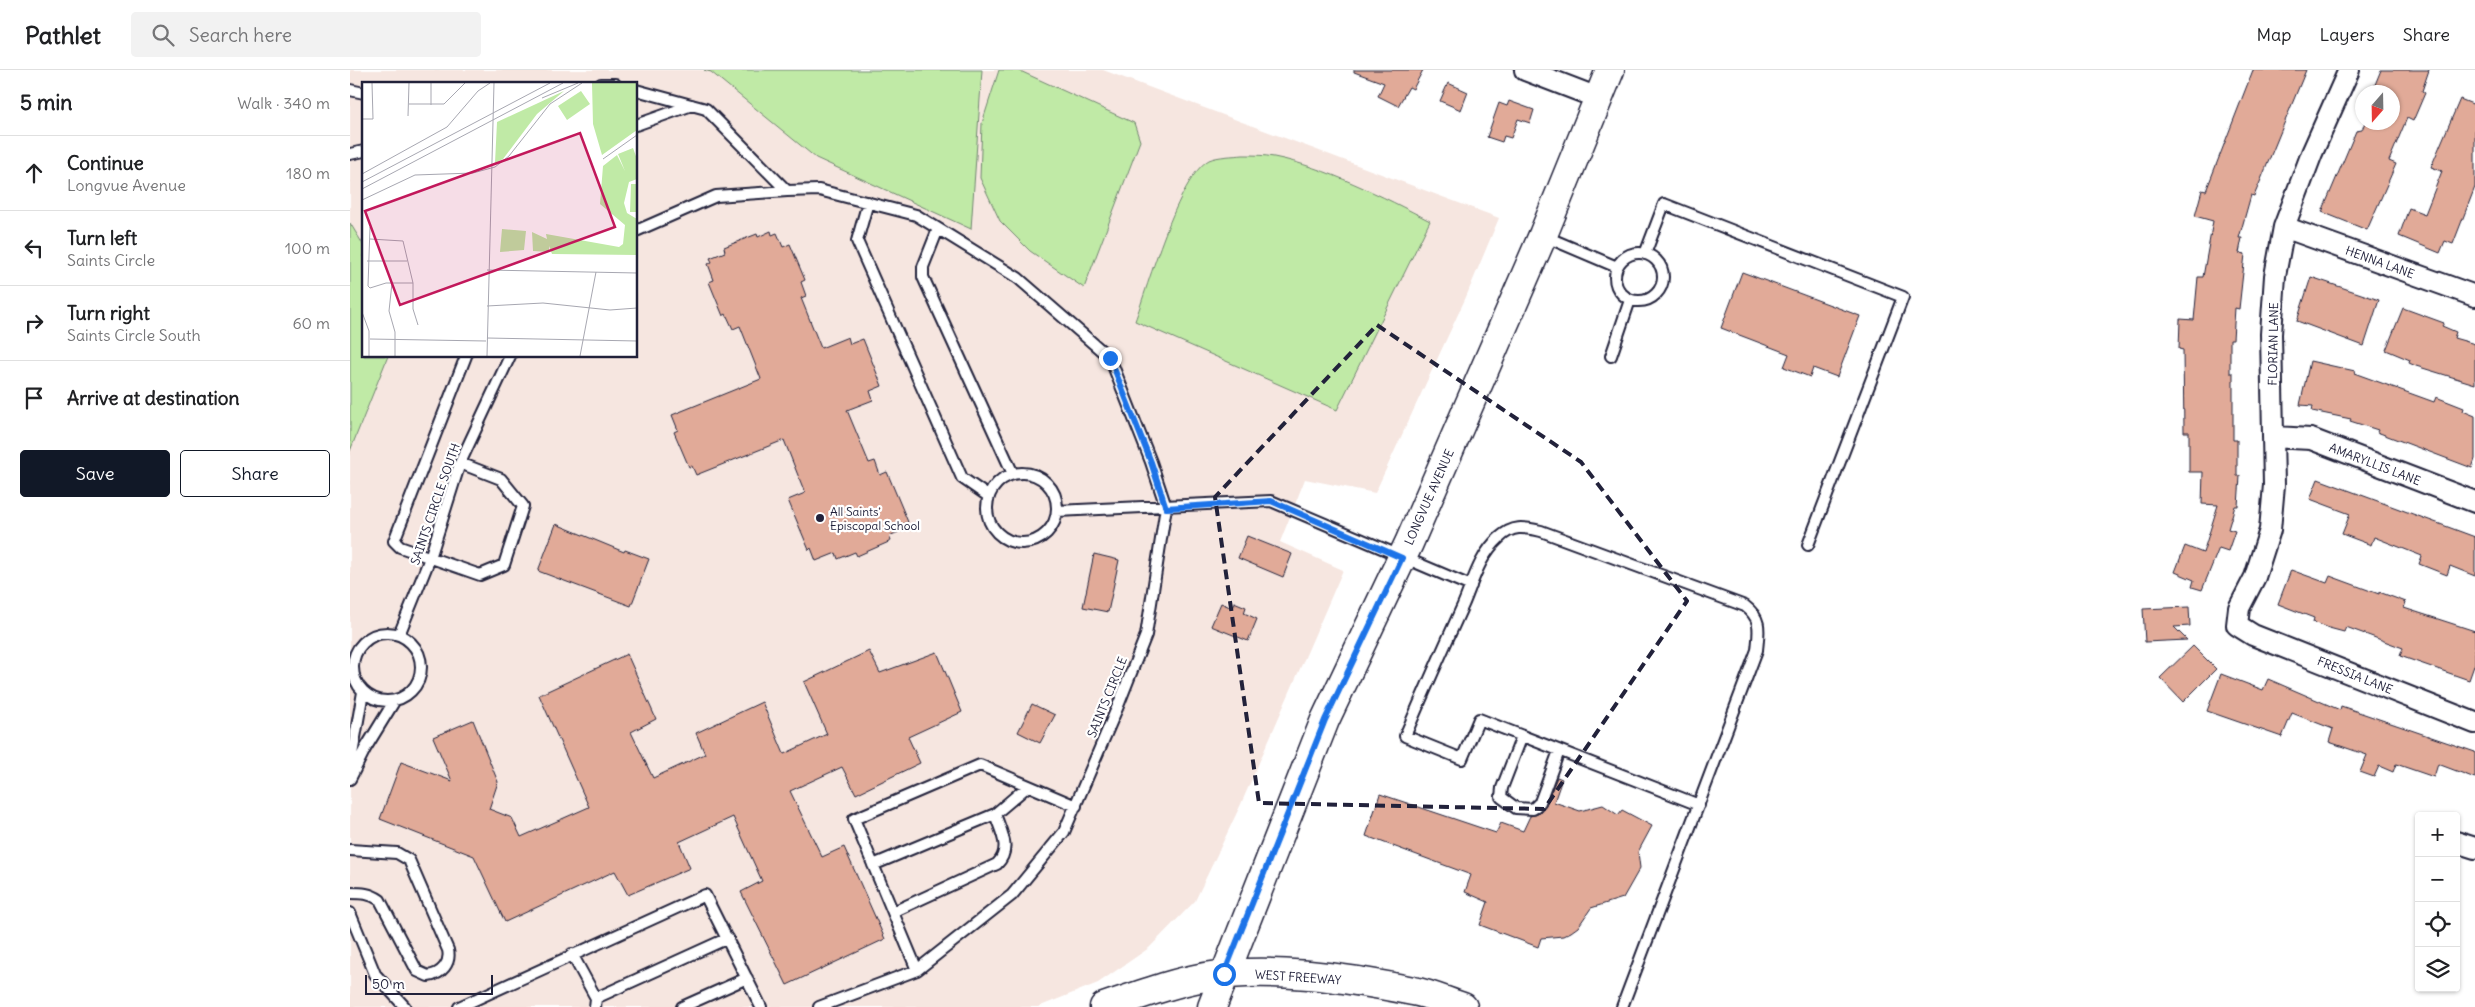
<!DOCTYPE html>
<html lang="en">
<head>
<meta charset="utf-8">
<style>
	:root { --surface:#fff; --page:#f2f2f2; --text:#202124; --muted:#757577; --line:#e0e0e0; --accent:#111827 }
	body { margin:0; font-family:Delius,sans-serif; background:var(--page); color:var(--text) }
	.controls { position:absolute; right:15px; bottom:15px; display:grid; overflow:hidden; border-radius:5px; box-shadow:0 1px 4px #0004 }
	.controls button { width:45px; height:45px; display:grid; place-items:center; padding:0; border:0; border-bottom:1px solid var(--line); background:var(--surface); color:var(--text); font:25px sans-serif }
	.compass { position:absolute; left:2005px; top:15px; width:45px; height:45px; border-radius:50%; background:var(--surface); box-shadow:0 1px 4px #0004; rotate:200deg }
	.scale { position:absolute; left:15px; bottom:12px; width:128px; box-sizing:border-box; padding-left:5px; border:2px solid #22223b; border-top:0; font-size:14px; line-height:18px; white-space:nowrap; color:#22223b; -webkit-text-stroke:4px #fff; paint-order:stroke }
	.stop { position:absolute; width:15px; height:15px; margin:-11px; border:4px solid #1a73e8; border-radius:50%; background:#fff }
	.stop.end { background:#1a73e8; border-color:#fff; box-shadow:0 1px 5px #0008 }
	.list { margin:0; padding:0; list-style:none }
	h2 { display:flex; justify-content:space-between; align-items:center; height:65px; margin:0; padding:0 20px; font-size:21px }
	h2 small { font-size:16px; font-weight:400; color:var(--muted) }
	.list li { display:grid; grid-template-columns:32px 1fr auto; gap:15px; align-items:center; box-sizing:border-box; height:75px; padding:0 20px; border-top:1px solid var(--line) }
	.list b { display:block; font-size:19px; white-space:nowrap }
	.list p { margin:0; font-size:16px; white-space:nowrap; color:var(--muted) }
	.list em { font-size:16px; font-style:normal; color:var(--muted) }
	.actions { display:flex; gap:10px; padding:15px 20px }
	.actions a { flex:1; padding:11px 0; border:1px solid var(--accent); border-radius:5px; text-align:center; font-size:18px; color:var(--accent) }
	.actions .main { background:var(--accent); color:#fff }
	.icon { flex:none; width:28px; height:28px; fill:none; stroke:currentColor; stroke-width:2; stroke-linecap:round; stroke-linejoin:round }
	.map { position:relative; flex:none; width:2125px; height:937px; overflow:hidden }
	header { display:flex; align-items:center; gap:30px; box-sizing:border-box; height:70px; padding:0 25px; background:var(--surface); border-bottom:1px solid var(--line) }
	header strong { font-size:24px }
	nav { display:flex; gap:28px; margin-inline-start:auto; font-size:18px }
	.search { width:350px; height:45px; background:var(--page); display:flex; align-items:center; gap:12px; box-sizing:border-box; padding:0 18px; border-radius:5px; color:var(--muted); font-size:19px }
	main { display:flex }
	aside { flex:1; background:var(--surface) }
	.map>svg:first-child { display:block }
</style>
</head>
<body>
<header>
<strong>Pathlet</strong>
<div class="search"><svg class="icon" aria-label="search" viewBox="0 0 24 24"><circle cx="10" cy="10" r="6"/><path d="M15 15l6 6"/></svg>Search here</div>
<nav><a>Map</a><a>Layers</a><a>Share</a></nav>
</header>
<main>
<aside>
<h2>5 min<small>Walk · 340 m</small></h2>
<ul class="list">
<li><svg class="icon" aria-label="ahead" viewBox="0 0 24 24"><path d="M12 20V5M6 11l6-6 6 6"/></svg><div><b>Continue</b><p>Longvue Avenue</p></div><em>180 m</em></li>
<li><svg class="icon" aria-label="left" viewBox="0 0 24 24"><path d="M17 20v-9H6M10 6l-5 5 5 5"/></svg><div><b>Turn left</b><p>Saints Circle</p></div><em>100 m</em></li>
<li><svg class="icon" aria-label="right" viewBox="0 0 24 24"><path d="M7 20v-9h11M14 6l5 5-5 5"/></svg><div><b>Turn right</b><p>Saints Circle South</p></div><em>60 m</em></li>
<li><svg class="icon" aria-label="arrive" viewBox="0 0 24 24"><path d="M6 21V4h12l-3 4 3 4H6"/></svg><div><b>Arrive at destination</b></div></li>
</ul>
<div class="actions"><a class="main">Save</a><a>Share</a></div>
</aside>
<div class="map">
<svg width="2125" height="937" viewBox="0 0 2125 937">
	<rect width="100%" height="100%" fill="#fff"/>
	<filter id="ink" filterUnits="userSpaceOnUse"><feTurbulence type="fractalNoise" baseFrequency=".02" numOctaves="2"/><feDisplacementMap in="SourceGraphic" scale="10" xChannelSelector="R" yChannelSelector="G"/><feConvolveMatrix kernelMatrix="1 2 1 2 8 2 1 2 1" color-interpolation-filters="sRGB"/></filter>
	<g filter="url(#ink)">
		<path fill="#f6e6e0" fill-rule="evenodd" d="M0,0H753L1149,148L1116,227L1025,423L955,409L930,472L993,500L891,734L845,831L799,878L748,913L688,937H0ZM14,14H286V286H14Z"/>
		<path fill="#c0eaa6" stroke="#718670" d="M354,0H632L621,159L466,88L361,2Z
			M649,0H668L784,53L790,71L734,218L680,181L650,151L630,108L632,53Z
			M893,85C903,85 914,85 924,87C975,97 1034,127 1080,151L987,340L785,251C798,216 828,107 859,90C868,86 884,86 893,85Z
			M0,153L14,176V286H38L0,381Z"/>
		<path fill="#e1aa98" stroke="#22223b" d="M1004,0H1073L1063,19L1059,17L1048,36L1028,26L1034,13L1004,2Z
			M1903,0H1956L1910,112L1904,126L1901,125L1889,168H1892L1889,183L1895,184L1889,239L1885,238L1883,269H1880V303H1883V370H1887V406H1890L1888,436H1885L1878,459L1885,461L1878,481L1869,478L1852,520L1842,517L1844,510L1825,502L1835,476L1853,483L1868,435L1852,434L1853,402H1839V362H1834L1833,280L1829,279L1830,249L1844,250L1848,207H1853L1863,151L1845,146L1852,120L1856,121Z
			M2031,0H2079L2072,21L2075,23L2063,51L2057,48L2039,91L2046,94L2017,160L1972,142L2006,61L2012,60L2015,52H2042V22H2022Z
			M1098,13L1118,22L1111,40L1090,31Z
			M2110,29L2125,35V117L2103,174L2095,171L2090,183L2049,166L2059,138L2075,144L2092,101L2081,97Z
			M1159,31L1184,40L1180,53L1168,49L1161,68L1154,66L1152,72L1137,67L1149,33L1157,36Z
			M421,161L422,165L427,163L433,177L440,174L455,210L451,212L456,226L451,228L471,278L498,267L500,274L513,269L532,316L520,321L523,330L497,340L519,393L525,391L530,405L537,402L558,452L550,455L553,460L539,466L541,471L507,486L505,482L488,489L486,483L466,491L461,478L459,480L438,430L455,423L434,370L346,405L342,396L339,397L324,362L328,360L322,345L411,309L390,256L383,259L376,244L373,246L359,212L364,210L358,194L362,192L360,188L375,182L374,177L407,164L408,167Z
			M1392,202L1510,246L1487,307L1463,298L1460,307L1434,297L1439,284L1371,258Z
			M1961,207L2029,230L2014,276L1947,251Z
			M2053,238L2094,253L2092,256L2106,262L2104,268L2125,274V314L2066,296L2059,293L2060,290L2036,280Z
			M1960,291L2005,301L2004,303L2084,332L2086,327L2114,338L2113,341L2125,346V389L2122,398L2027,362L2028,360L2000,351L2001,349L1962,341L1963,336L1950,335Z
			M1968,409L2125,467V506L2100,496L2097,505L2069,494L2072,486L2024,467L2021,475L1992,464L2000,444L1960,429Z
			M206,454L274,482L275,480L299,489L281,536L188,501Z
			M897,466L942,484L933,507L888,488Z
			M744,484L769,490L758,542L733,537Z
			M1941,500L1977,513L1980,506L2029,524V522L2056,532L2054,538L2125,561V593L2119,610L2050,586L2053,578L1996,557L1994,562L1979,558L1963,552L1964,548L1928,534Z
			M884,532L896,537L894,543L907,549L898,571L861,556L871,533L882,538Z
			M1839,537L1840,556L1824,557L1837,570L1795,572L1793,539Z
			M1843,576L1866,599L1833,632L1810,608Z
			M519,581L530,603L587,582L612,642L558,667L570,693L506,724L492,697L440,721L472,787L494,777L535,869L437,915L391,822L412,811L383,747L329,772L340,798L278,825L265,801L155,852L124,786L30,749L51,692L102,711L83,667L123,650L148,712L139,739L162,748L171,767L239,737L189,625L277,584L306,649L281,662L303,708L355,684L346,663L412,632L434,684L477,664L454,612Z
			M1871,604L1913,620L1918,609L1990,640L1991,636L2125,682V708L2088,694L2084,707L2046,694L2043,702L2029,696L2024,707L2010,702L2017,685L1979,672L1983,659L1942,643L1932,667L1857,641Z
			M682,634L705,645L690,673L668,662Z
			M1207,707L1212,709L1204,732L1230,741L1253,735L1268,745L1272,740L1302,756L1288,782L1290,798L1273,828L1241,838L1228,857L1221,862L1213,866L1191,868L1188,877L1130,855L1138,832L1115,822L1121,805L1016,766L1030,724L1146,763L1151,753L1173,761L1180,746L1188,744L1196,735Z"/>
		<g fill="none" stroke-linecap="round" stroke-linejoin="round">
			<defs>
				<path id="service" d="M251,14H265
					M0,20L14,23
					M286,20L356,39L437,121
					M286,55L342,35
					M0,84L14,81
					M518,132L507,171L612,408L638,426
					M588,159L573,197V207L663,404
					M286,161L366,126L437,121L469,120L566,145L668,208L760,288L801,392L816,437L796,565L768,636L714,762L662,825L567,900L469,937
					M1194,166L1267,197
					M1265 207a24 24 0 1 1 48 0a24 24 0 1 1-48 0Z
					M1295,184L1314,134L1553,227L1458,475
					M1261,286L1280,230
					M110,393L151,409L173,436L154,495L130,505L50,477L44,471L116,286
					M637 438a35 35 0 1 1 70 0a35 35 0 1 1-70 0Z
					M707,441L921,431L1121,516
					M3 597a34 34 0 1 1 68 0a34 34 0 1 1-68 0Z
					M49,565L80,488L110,393L160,286
					M1172,666L1152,718L1151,727L1166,738L1183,739L1190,732L1209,681
					M0,696L13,622
					M0,709L15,679L45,630
					M0,780L47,783L59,790L98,880C101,893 92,904 78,906L67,901L30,830C20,823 12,823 0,823
					M523,795L645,744L678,716
					M543,842L647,794C662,779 651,762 645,744
					M0,843L25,904L55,937
					M222,884L246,928
					M567,900L504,749L630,695L726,736
					M109,937L355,825L411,937
					M245,937L246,928L378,868
					M332,937L397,908
					M1272,937L1407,580C1409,560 1412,549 1395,536L1191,461C1173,457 1163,455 1149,468C1129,486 1123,512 1113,535C1093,579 1074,622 1055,666L1112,689L1129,649L1349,735"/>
				<path id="minor" d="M1175,0L1248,28
					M1999,0L1962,83L1934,157L1925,206L1921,264L1924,415L1920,460L1905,507L1889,538L1887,555L1903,565L2125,653
					M1934,157L2125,226
					M1923,367L1961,369L2125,432
					M2106,772L2125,778"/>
				<path id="secondary" d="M754,937C787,926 821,913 855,907C920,896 998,908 1063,921C1080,924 1097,932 1113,937
					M862,937L975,650L1059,473L1193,165L1260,0"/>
			</defs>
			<use href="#service" stroke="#22223b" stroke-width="14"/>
			<use href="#minor" stroke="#22223b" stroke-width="24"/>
			<use href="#secondary" stroke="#22223b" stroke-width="31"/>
			<use href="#service" stroke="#fff" stroke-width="10"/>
			<use href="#minor" stroke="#fff" stroke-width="20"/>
			<use href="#secondary" stroke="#fff" stroke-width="28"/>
		</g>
	</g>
	<g fill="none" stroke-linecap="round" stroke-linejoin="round" filter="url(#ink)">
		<path stroke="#1a73e8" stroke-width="6" d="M760,288L801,392L816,438L921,431L1052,488L975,650L874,904"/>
	</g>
	<path fill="none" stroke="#22223b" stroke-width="4" stroke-dasharray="10 6" stroke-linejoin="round" d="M1027,255L1231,392L1337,531L1194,739L909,733L865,427Z"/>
	<circle fill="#22223b" stroke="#fff" stroke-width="2" cx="470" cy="448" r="5"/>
	<g text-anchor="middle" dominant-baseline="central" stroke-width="4.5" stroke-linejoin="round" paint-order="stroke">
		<g font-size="12" fill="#22223b" stroke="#fff">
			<text transform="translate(2030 192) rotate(20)">HENNA LANE</text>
			<text transform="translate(1923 274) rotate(-89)">FLORIAN LANE</text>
			<text transform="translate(2025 394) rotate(21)">AMARYLLIS LANE</text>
			<text transform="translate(1079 427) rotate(-66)">LONGVUE AVENUE</text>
			<text transform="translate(85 434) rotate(-71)">SAINTS CIRCLE SOUTH</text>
			<text transform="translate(2005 605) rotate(22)">FRESSIA LANE</text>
			<text transform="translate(757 627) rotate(-68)">SAINTS CIRCLE</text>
			<text transform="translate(948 907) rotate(4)">WEST FREEWAY</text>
		</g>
		<g font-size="12" fill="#22223b" stroke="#fff" text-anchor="start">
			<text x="480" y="441">All Saints'<tspan x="480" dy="14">Episcopal School</tspan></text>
		</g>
	</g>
	<g transform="translate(12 12)">
		<rect width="275" height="275" fill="#fff"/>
		<path d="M230,1H275V48L240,73L231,42ZM202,9L175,32L141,77L133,81L135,40ZM219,9L228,22L205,38L196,24ZM271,66L275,77V97L267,100L262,121L265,131L275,137V173L190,172L187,164V170L171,169L170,150L185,157L184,152L257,165L261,162L263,143L238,122L241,84L255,73L263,89L256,72ZM269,102H275V130H268ZM140,147L164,149L162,168L138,170Z" fill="#c0eaa6"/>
		<path fill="none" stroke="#a7a7b1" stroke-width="1" d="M180,16L216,1M47,22H82L103,1M69,23V1M46,34L47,1M0,37H11L10,1M241,77L275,53M0,92L85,45L116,9L128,1M0,100L188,1M0,107L201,1M0,118L53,93L111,91L133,85L147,74L188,22L220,1M8,145L6,204L8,206L24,201H51M8,157L41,159L51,201V227L56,243M5,179H45M125,188L275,191M30,201L27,229L33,250V274M125,224L181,221L248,228L275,226M0,230L7,249V274M125,256L275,259M8,257L124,259M125,274L132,1M218,274L234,190"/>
		<path fill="#c2185b" fill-opacity="0.15" stroke="#c2185b" stroke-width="2.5" d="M218,51L253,145L38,223L3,129Z"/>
		<rect width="275" height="275" fill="none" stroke="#22223b" stroke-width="2.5"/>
	</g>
</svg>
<div class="controls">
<button>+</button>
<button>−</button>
<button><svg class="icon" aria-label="locate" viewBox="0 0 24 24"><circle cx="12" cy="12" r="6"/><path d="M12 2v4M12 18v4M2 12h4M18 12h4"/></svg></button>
<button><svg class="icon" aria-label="layers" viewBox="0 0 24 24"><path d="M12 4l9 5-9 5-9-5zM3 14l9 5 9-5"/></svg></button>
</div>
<svg class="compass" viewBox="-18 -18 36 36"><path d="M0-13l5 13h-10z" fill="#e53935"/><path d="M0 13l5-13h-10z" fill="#757577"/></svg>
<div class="scale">50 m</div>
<div class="stop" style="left:874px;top:904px"></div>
<div class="stop end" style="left:760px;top:288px"></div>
</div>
</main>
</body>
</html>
